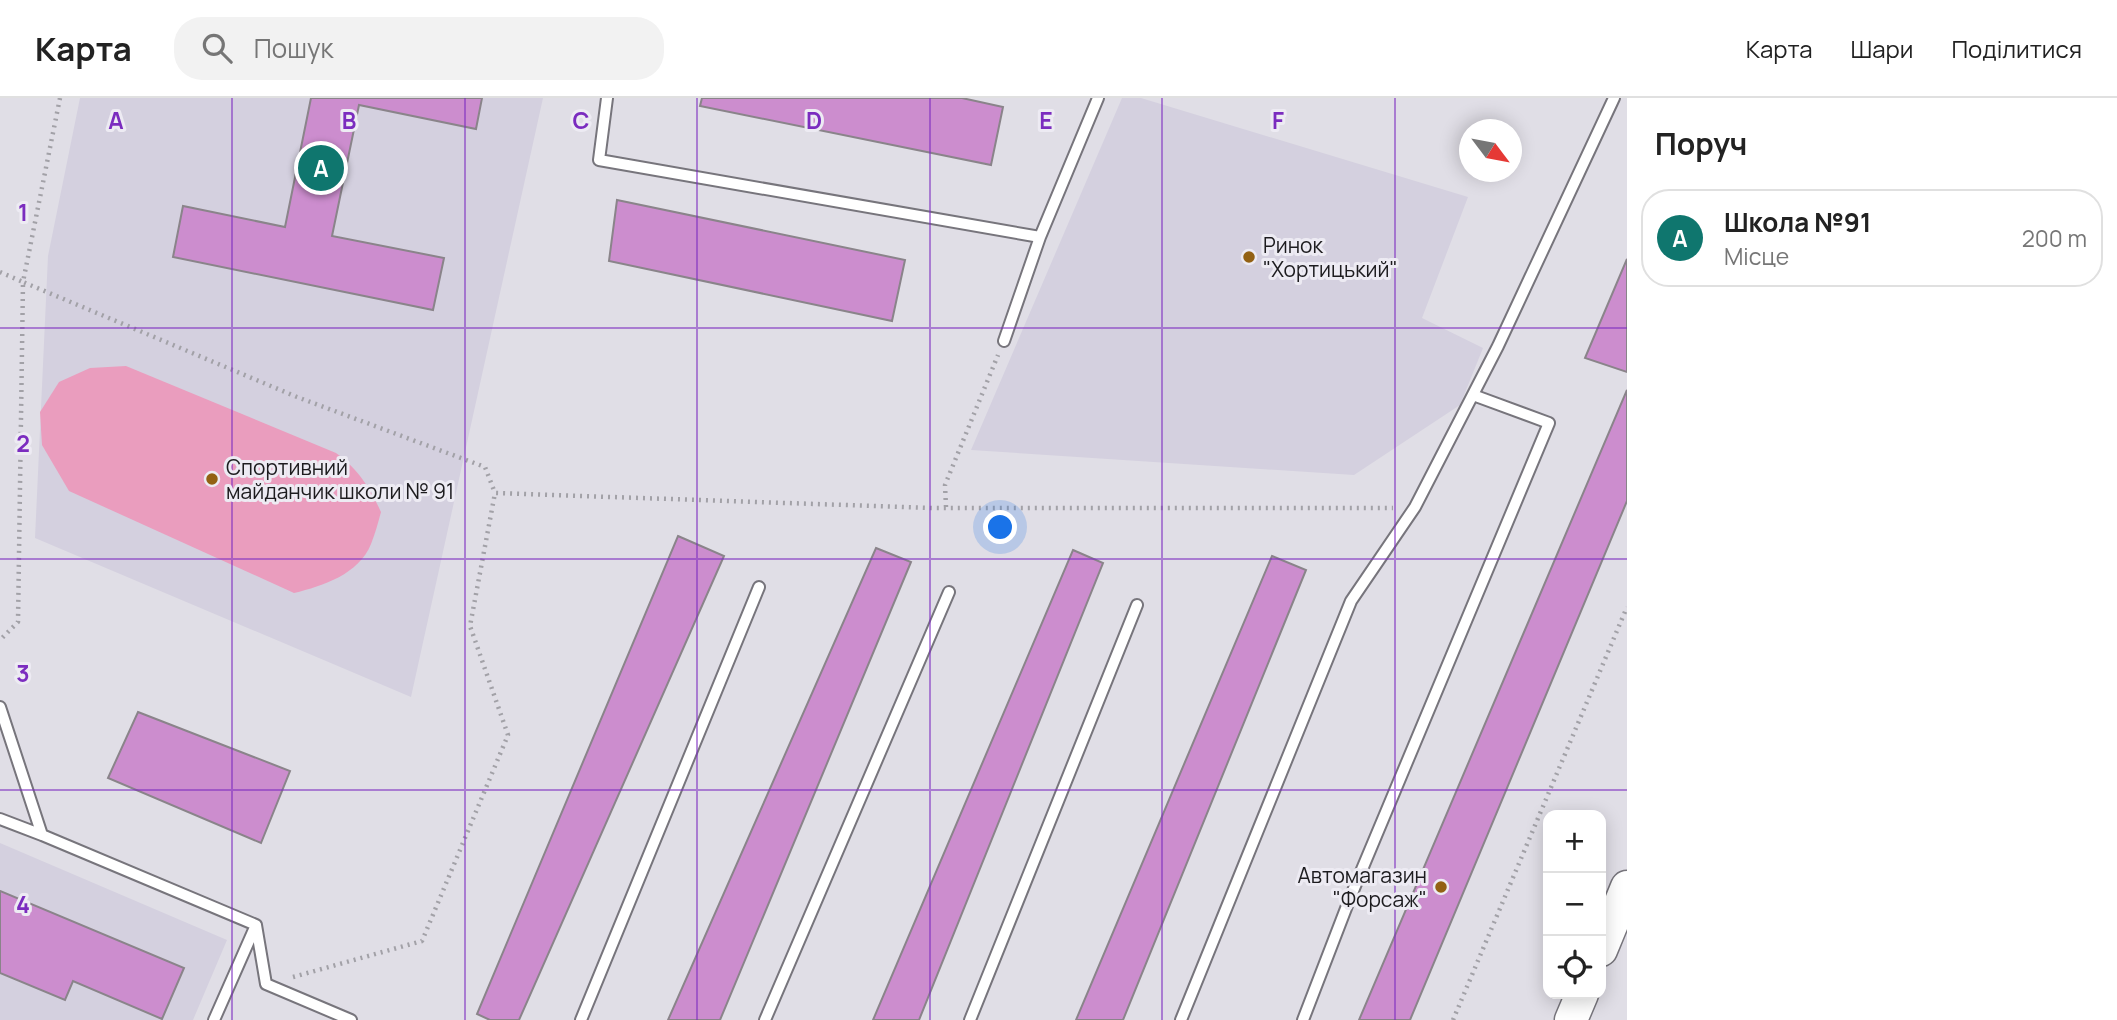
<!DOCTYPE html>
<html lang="uk">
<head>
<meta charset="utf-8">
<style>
	:root { --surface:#fff; --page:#f2f2f2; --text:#222; --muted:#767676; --line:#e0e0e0; --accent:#0f766e }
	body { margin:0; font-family:Manrope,sans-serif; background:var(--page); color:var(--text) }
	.controls { position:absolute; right:21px; bottom:21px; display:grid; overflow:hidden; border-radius:14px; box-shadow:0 4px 18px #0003 }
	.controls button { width:63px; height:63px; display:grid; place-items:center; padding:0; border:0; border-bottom:2px solid var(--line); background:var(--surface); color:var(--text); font:35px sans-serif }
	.compass { position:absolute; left:1459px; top:21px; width:63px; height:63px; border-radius:50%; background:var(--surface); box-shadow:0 4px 18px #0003; rotate:122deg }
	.you { position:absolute; left:1001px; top:430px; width:24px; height:24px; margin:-18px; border:5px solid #fff; border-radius:50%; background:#1a73e8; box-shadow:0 0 0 10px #1a73e833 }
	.badge { display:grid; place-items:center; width:46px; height:46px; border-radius:50%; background:var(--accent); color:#fff; font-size:23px; font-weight:700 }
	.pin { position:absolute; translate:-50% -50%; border:4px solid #fff; box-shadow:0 2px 7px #0006 }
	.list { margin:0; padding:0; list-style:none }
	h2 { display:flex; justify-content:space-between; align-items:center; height:91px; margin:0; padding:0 28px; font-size:30px }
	h2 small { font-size:23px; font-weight:400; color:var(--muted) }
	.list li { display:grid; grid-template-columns:46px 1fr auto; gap:21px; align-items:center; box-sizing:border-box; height:98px; margin:0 14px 14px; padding:0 14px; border:2px solid var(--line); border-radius:28px }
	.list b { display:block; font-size:26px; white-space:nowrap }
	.list p { margin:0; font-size:23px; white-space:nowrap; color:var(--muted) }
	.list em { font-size:23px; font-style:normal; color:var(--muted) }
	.icon { flex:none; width:38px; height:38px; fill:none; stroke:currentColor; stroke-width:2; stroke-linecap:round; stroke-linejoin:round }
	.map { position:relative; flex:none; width:1627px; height:922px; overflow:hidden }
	header { display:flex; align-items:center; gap:42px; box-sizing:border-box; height:98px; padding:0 35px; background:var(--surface); border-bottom:2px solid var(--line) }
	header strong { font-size:33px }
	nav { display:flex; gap:38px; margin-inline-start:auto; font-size:24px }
	.search { width:490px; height:63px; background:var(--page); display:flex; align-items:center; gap:18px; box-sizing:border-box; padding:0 24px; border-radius:28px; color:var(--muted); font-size:26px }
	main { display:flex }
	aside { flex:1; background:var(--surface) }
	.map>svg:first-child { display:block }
</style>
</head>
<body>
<header>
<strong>Карта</strong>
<div class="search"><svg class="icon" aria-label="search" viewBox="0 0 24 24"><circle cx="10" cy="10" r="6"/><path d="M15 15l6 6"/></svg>Пошук</div>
<nav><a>Карта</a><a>Шари</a><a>Поділитися</a></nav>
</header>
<main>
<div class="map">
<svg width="1627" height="922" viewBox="0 0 1627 922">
	<rect width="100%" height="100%" fill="#e0dee6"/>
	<path fill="#d4d0df" d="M80,0H543L411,599L35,440L48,158Z
		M1122,0H1141L1468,99L1422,220L1483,250L1460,307L1354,377L971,352Z
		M0,745L227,842L193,922H0Z"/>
	<path fill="#ea9dbe" d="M126,268L336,355C359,372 369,389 381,414C378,425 375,436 371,446C359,476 323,488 294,495L69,393L42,347L40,314L59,284L90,270Z"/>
	<path fill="#cc8dce" stroke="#8a848a" stroke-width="2" d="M311,0H482L476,31L359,7L332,138L444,160L433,212L173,159L183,108L285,129Z
		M702,0H962L1003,9L991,67L700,8Z
		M617,102L905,162L892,223L609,163Z
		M1627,161V274L1585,260Z
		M1627,292V403L1410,922H1359Z
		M678,438L724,458L519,922H490L477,916Z
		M876,450L911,464L720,922H668Z
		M1073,452L1103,465L919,922H873Z
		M1272,458L1306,472L1123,922H1076Z
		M138,614L290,673L261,745L108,680Z
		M0,793L184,870L162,921L73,883L65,902L0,875Z"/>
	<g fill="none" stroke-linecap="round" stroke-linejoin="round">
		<defs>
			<path id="lane" d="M607,0L599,62L1040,139
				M1004,243L1040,139L1098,0
				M0,609L42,737
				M0,721L42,737L256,827
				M214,922L256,827L266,886L351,922
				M581,922L759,489
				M765,922L949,494
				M970,922L1137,507
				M1181,922L1351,503L1415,409L1498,248L1614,0
				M1303,922L1350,800L1549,325L1473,297"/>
			<path id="primary" d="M1601,852L1627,789
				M1571,922L1582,896"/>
		</defs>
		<use href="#lane" stroke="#77757c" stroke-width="14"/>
		<use href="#primary" stroke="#77757c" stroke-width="35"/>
		<path stroke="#a2a1a7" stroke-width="4.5" stroke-dasharray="2 5" stroke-linecap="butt" d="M60,0L23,184L297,299L485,369L495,395
			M0,174L23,184L18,524L0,542
			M946,409L945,387L998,257
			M293,879L422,843L508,637L470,528L495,395L932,410H1393
			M1453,922L1627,509"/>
		<use href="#lane" stroke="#fff" stroke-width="10"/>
		<use href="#primary" stroke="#fff" stroke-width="32"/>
	</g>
	<path fill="none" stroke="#7b2cbf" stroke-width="2" stroke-opacity="0.55" d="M232,0V922M465,0V922M697,0V922M930,0V922M1162,0V922M1395,0V922M0,230H1627M0,461H1627M0,692H1627"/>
	<g fill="#936113" stroke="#edebf3" stroke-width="2.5">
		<circle cx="1249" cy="159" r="7"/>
		<circle cx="212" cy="381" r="7"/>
		<circle cx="1441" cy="789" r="7"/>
	</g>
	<g text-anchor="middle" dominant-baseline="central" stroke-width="6" stroke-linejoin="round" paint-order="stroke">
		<g font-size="21" fill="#1d1c1f" stroke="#edebf3" text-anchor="start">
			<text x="1263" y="147">Ринок<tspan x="1263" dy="24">"Хортицький"</tspan></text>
			<text x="226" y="369">Спортивний<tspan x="226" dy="24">майданчик школи № 91</tspan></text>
			<text x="1427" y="777" text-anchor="end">Автомагазин<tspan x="1427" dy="24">"Форсаж"</tspan></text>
		</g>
	</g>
	<g font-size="23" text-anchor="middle" font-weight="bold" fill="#7b2cbf" stroke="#edebf3" stroke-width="6" stroke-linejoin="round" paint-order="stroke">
		<text x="116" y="31">A</text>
		<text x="349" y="31">B</text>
		<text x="581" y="31">C</text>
		<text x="814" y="31">D</text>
		<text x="1046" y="31">E</text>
		<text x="1278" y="31">F</text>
		<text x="23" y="123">1</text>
		<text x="23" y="354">2</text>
		<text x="23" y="584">3</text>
		<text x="23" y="815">4</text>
	</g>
</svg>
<div class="controls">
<button>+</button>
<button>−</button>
<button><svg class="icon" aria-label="locate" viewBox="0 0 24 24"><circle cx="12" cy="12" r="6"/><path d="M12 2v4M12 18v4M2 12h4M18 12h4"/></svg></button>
</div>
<svg class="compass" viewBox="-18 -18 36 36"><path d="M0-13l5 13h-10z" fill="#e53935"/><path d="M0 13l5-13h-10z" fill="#767676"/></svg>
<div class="you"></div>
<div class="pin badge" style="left:321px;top:70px">A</div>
</div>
<aside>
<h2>Поруч<small></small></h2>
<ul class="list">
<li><span class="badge">A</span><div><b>Школа №91</b><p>Місце</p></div><em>200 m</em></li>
</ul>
</aside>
</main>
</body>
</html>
